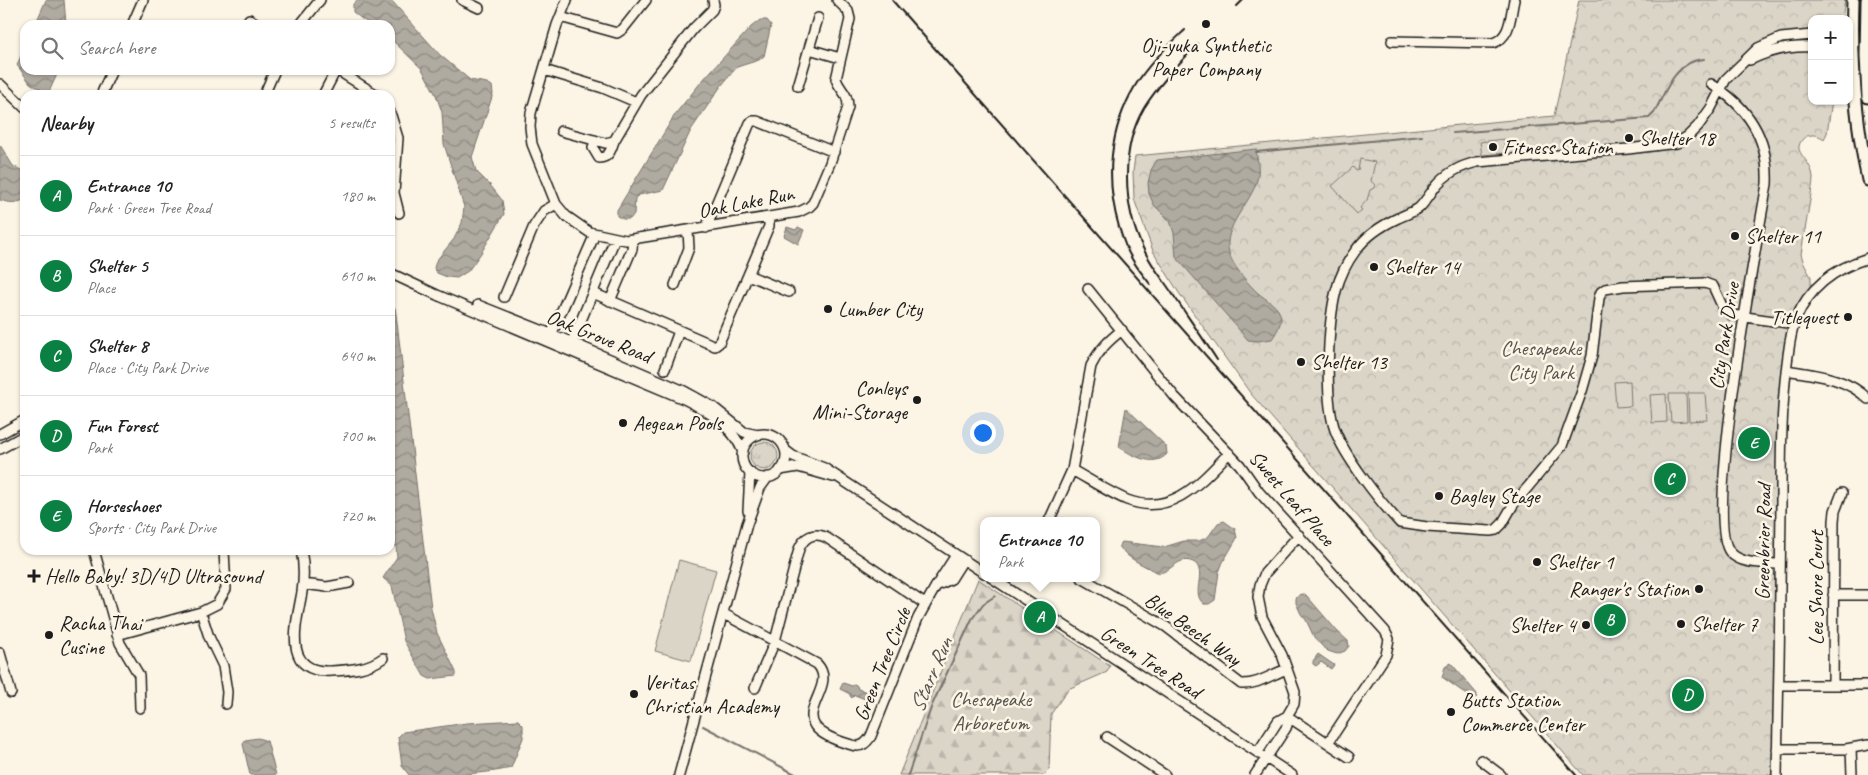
<!DOCTYPE html>
<html lang="en">
<head>
<meta charset="utf-8">
<style>
	:root { --surface:#fff; --page:#f6f6f6; --text:#222; --muted:#767676; --line:#e0e0e0; --accent:#0b8043 }
	body { margin:0; font-family:Caveat,sans-serif; background:var(--page); color:var(--text) }
	.controls { position:absolute; right:15px; top:15px; display:grid; overflow:hidden; border-radius:10px; box-shadow:0 1px 4px #0004 }
	.controls button { width:45px; height:45px; display:grid; place-items:center; padding:0; border:0; border-bottom:1px solid var(--line); background:var(--surface); color:var(--text); font:25px sans-serif }
	.you { position:absolute; left:982px; top:432px; width:18px; height:18px; margin:-12px; border:4px solid #fff; border-radius:50%; background:#1a73e8; box-shadow:0 0 0 8px #1a73e833 }
	.badge { display:grid; place-items:center; width:32px; height:32px; border-radius:50%; background:var(--accent); color:#fff; font-size:16px; font-weight:700 }
	.pin { position:absolute; translate:-50% -50%; border:2px solid #fff; box-shadow:0 1px 5px #0006 }
	.popup { position:absolute; left:980px; top:517px; width:120px; height:65px; box-sizing:border-box; display:grid; place-content:center; border-radius:10px; background:var(--surface); filter:drop-shadow(0 1px 4px #0005); font-size:16px; white-space:nowrap; color:var(--muted) }
	.popup b { font-size:19px; color:var(--text) }
	.popup::after { content:''; position:absolute; left:50%; top:100%; margin-left:-10px; border:10px solid transparent; border-top-color:var(--surface) }
	.list { margin:0; padding:0; list-style:none }
	h2 { display:flex; justify-content:space-between; align-items:center; height:65px; margin:0; padding:0 20px; font-size:21px }
	h2 small { font-size:16px; font-weight:400; color:var(--muted) }
	.list li { display:grid; grid-template-columns:32px 1fr auto; gap:15px; align-items:center; box-sizing:border-box; height:80px; padding:0 20px; border-top:1px solid var(--line) }
	.list b { display:block; font-size:19px; white-space:nowrap }
	.list p { margin:0; font-size:16px; white-space:nowrap; color:var(--muted) }
	.list em { font-size:16px; font-style:normal; color:var(--muted) }
	.icon { flex:none; width:28px; height:28px; fill:none; stroke:currentColor; stroke-width:2; stroke-linecap:round; stroke-linejoin:round }
	.map { position:relative; flex:none; width:1868px; height:775px; overflow:hidden }
	.search { position:absolute; background:var(--surface); box-shadow:0 1px 4px #0004; left:20px; top:20px; width:375px; height:55px; display:flex; align-items:center; gap:12px; box-sizing:border-box; padding:0 18px; border-radius:15px; color:var(--muted); font-size:19px }
	.panel { position:absolute; background:var(--surface); box-shadow:0 1px 4px #0004; left:20px; top:90px; width:375px; height:465px; border-radius:15px }
	.map>svg:first-child { display:block }
</style>
</head>
<body>
<div class="map">
<svg width="1868" height="775" viewBox="0 0 1868 775">
	<defs>
		<pattern id="grass-tufts" width="24" height="20" patternUnits="userSpaceOnUse" patternTransform="scale(1.25)"><rect width="24" height="20" fill="#dbd5c8"/><path d="M3 7l-1-3M5 7V3M7 7l1-3M15 17l-1-3M17 17v-4M19 17l1-3" fill="none" stroke="#bbb6ab"/></pattern>
		<pattern id="forest-firs" width="22" height="20" patternUnits="userSpaceOnUse" patternTransform="scale(1.25)"><rect width="22" height="20" fill="#dbd5c8"/><path d="M5 1l3.5 6h-7zM16 11l3.5 6h-7z" fill="#bbb6ab"/></pattern>
		<pattern id="park-crowns" width="20" height="18" patternUnits="userSpaceOnUse" patternTransform="scale(1.25)"><rect width="20" height="18" fill="#dbd5c8"/><path d="M2 6a3 3 0 1 1 6 0M12 15a3 3 0 1 1 6 0" fill="none" stroke="#bbb6ab"/></pattern>
		<pattern id="water-waves" width="16" height="10" patternUnits="userSpaceOnUse" patternTransform="scale(1.25)"><rect width="16" height="10" fill="#b0aba1"/><path d="M0 5q4-4 8 0t8 0" fill="none" stroke="#8e8a82"/></pattern>
	</defs>
	<rect width="100%" height="100%" fill="#fcf5e5"/>
	<filter id="ink" filterUnits="userSpaceOnUse"><feTurbulence type="fractalNoise" baseFrequency=".02" numOctaves="2"/><feDisplacementMap in="SourceGraphic" scale="10" xChannelSelector="R" yChannelSelector="G"/><feConvolveMatrix kernelMatrix="1 2 1 2 8 2 1 2 1" color-interpolation-filters="sRGB"/></filter>
	<g filter="url(#ink)">
		<path fill="url(#grass-tufts)" stroke="#7c7872" d="M750 456a14 14 0 1 1 28 0a14 14 0 1 1-28 0Z"/>
		<path fill="url(#forest-firs)" stroke="#7c7872" d="M978,579L1110,666L1107,672L1068,689L1051,714L1049,770L1044,775H899Z"/>
		<path fill="url(#park-crowns)" stroke="#7c7872" d="M1579,0H1845L1842,19H1812V101H1832L1827,133L1824,139C1815,132 1802,134 1799,146C1797,154 1812,163 1813,177C1813,184 1811,193 1810,200C1807,218 1804,236 1801,254L1804,264L1811,277V285L1797,307L1786,335L1779,401L1772,775H1583L1251,394L1179,293L1153,251L1134,199L1133,172L1135,156L1554,116Z"/>
		<path fill="#dbd5c8" stroke="#7c7872" d="M1504,139L1505,153L1482,155L1480,142Z
			M1360,159L1375,162L1371,181L1375,185L1374,188L1370,190L1367,200L1360,208L1362,210L1357,214L1332,186L1353,167L1356,171L1358,170Z
			M1630,381L1631,406L1616,407L1614,382Z
			M1688,393H1705L1707,420L1689,421Z
			M1666,394L1667,422L1652,423L1650,395Z
			M1669,394H1686L1687,421L1671,422Z
			M1743,431L1765,432L1764,455L1743,454Z
			M679,560L716,570L691,661L655,651Z"/>
		<path fill="url(#water-waves)" stroke="#75726c" d="M46,0H64L66,25H35Z
			M357,0H391L440,55L470,80L487,83L492,86L493,94L472,157L476,171L490,185L502,200L504,214L481,253L468,271L457,278L447,277L437,273L434,268L436,261L454,239L462,223L464,207L444,144L442,112L436,95L422,69L390,38V25C370,25 369,25 353,12V4Z
			M760,20H767L771,25L764,56L759,60L737,67L721,86L691,130L663,190L639,195L635,198L634,214L630,219H623L617,216V210L676,113L702,81L751,27Z
			M25,47V70H59L48,94L30,83L17,65Z
			M0,145L13,166L25,172V199C17,204 9,203 0,200Z
			M1256,149C1257,158 1260,171 1257,180C1251,204 1222,226 1229,253C1232,265 1249,285 1258,293C1266,300 1280,306 1281,318C1281,325 1276,333 1272,339L1258,341L1248,340L1176,257L1174,233L1170,221L1154,205L1149,194L1148,183L1151,170L1157,160Z
			M787,227L796,230L798,227L804,230L798,244L784,236Z
			M390,305L395,308L396,314L431,608L437,633L456,672V676L430,679L424,676L404,641L392,586L383,578L397,557L390,488Z
			M1126,408L1166,446L1167,454C1154,468 1133,456 1119,447Z
			M1224,521L1235,529L1237,538L1223,562L1219,572L1215,600L1209,604H1204C1190,593 1207,574 1195,563C1179,554 1173,571 1159,573C1145,566 1127,559 1119,546L1122,542L1164,547L1184,541H1199L1208,537L1218,523Z
			M1301,594L1307,596L1337,631L1348,641L1349,646L1345,651L1337,654L1328,651L1322,646L1314,637L1306,620L1301,614L1296,603V598Z
			M1318,654L1334,665L1331,669L1321,662L1316,666L1313,664V661Z
			M1451,663L1477,694L1476,698L1473,699L1442,677L1445,667Z
			M843,683L852,686L855,684L857,686L858,689L867,692L865,699L855,695L852,698L850,696V694L840,689Z
			M518,720L523,725V738L511,768C483,775 439,775 409,775L402,766L398,737L403,732L467,723Z
			M258,738L267,741L276,775H250L243,744L245,740Z"/>
		<g fill="none" stroke-linecap="round" stroke-linejoin="round">
			<path stroke="#75726c" stroke-width="2" d="M1453,133L1649,118L1654,113C1666,91 1675,61 1704,59
				M1256,152L1422,136
				M703,726L797,775
				M908,775L932,705L972,619L983,604L995,596"/>
			<defs>
				<path id="minor" d="M462,0L479,8
					M567,0L557,25L531,113L530,127L532,144L556,204L566,216L589,232L626,240L799,212L809,207L813,203L830,163L848,107C848,92 840,91 836,79L850,19L848,11L837,0
					M560,17L617,33L623,29L646,0
					M249,19L259,25
					M132,25L143,0
					M300,25L320,0
					M1392,41L1493,43C1511,37 1510,17 1514,0
					M809,49L840,58
					M1750,60C1770,50 1789,46 1812,47
					M337,70L377,95
					M544,70L603,88L636,102
					M0,84L25,108
					M1711,84C1749,107 1769,140 1767,184C1758,237 1703,521 1730,552C1741,565 1764,563 1780,564
					M798,86L818,18
					M101,95L112,70
					M264,95L275,70
					M323,95L336,70
					M390,112L398,138L394,193L399,213
					M561,131L605,143L614,141L641,95L694,28L712,10L714,5L713,0
					M595,140L593,148L599,158C609,158 611,150 614,141
					M706,228L750,123L753,121H757L834,152
					M390,273L437,295L684,399C708,411 733,426 743,452
					M748,275L789,292
					M675,285L689,248L688,231
					M1088,289L1175,397L1240,465L1259,492L1385,631L1389,639L1386,655L1328,743
					M593,293L715,346L719,343L769,226V217
					M504,297L534,226L544,211L556,204
					M610,301L632,249L633,240
					M478,305L561,338L684,391L713,407L744,432L758,435
					M1794,324L1732,315L1723,308L1713,286L1705,283L1623,286L1605,289L1601,292L1599,298L1592,356L1582,391L1562,446L1513,505L1502,524L1496,530L1490,531L1427,527L1400,523C1381,503 1344,456 1335,430C1324,400 1328,322 1336,291C1340,276 1347,262 1356,250C1366,236 1383,225 1398,218C1405,215 1413,212 1419,208C1425,202 1430,194 1435,187C1446,173 1460,166 1477,162L1628,149L1677,143L1688,136L1698,126L1711,108L1726,79L1758,48L1781,38L1812,35
					M549,340L595,234
					M570,347L615,239
					M665,369L679,331
					M1786,370C1816,375 1846,377 1868,399
					M0,434L25,420
					M742 456a22 22 0 1 1 44 0a22 22 0 1 1-44 0Z
					M0,449L25,435
					M785,450L793,456L824,468L984,573
					M780,470L798,467L833,477
					M1072,470C1090,480 1108,492 1127,500C1172,517 1201,482 1229,453
					M748,511L750,472
					M1049,521L1072,470L1091,366C1099,350 1108,341 1122,330
					M1299,535L1265,573L1260,585L1258,597L1262,617L1282,655L1295,692L1294,704L1287,716L1349,757
					M94,550L120,643L139,675L140,708
					M301,550C304,564 304,578 302,592C297,622 280,674 332,671C350,670 368,669 383,658
					M956,555L936,586L951,579L963,560
					M992,578L1292,775
					M1082,578L1165,626L1241,684C1258,685 1272,674 1287,669
					M303,584L327,587L349,583
					M1833,595H1868
					M201,612L209,637L223,666L227,692L226,704
					M724,614L817,664C836,684 802,707 815,726C822,736 841,742 852,745C861,748 866,744 871,736L918,618L936,586
					M117,635L201,612L217,604L226,589L224,550
					M0,653L11,693
					M1779,685H1868
					M1833,685L1834,521L1835,511L1842,493
					M755,688L775,641L799,549C804,537 814,531 827,538L925,604
					M1107,737L1165,775
					M1851,748L1852,775
					M1777,749H1846L1868,745
					M1481,760L1501,775
					M679,775L747,524L760,488L768,477
					M1255,775L1286,728L1288,722L1287,716L1278,721L1258,752
					M1777,775C1779,686 1780,596 1781,507C1781,459 1781,411 1787,363C1789,349 1790,333 1796,319C1809,287 1836,268 1868,258"/>
				<path id="major" d="M1853,0C1851,61 1855,120 1868,180
					M1867,0L1866,55L1868,97"/>
			</defs>
			<use href="#minor" stroke="#1c1c1c" stroke-width="12"/>
			<use href="#major" stroke="#1c1c1c" stroke-width="15"/>
			<use href="#minor" stroke="#fcf5e5" stroke-width="9"/>
			<use href="#major" stroke="#fcf5e5" stroke-width="11"/>
			<path stroke="#1c1c1c" stroke-width="2" d="M892,0L1576,775
				M1237,6L1243,0
				M1198,44C1178,64 1159,84 1144,108C1120,149 1123,207 1143,248C1150,263 1161,277 1170,290C1186,314 1202,337 1217,360
				M1150,284C1144,276 1137,268 1132,259C1126,249 1122,237 1119,227C1105,179 1109,130 1135,86C1148,64 1167,47 1185,30"/>
		</g>
	</g>
	<g fill="#1c1c1c" stroke="#fcf5e5" stroke-width="2">
		<circle cx="1206" cy="24" r="5"/>
		<circle cx="1629" cy="138" r="5"/>
		<circle cx="1493" cy="147" r="5"/>
		<circle cx="1735" cy="236" r="5"/>
		<circle cx="1374" cy="267" r="5"/>
		<circle cx="828" cy="309" r="5"/>
		<circle cx="1848" cy="317" r="5"/>
		<circle cx="1301" cy="362" r="5"/>
		<circle cx="917" cy="400" r="5"/>
		<circle cx="623" cy="423" r="5"/>
		<circle cx="1439" cy="496" r="5"/>
		<circle cx="1537" cy="562" r="5"/>
		<path d="M31.5 568.5h5v5h5v5h-5v5h-5v-5h-5v-5h5z"/>
		<circle cx="1699" cy="589" r="5"/>
		<circle cx="1681" cy="624" r="5"/>
		<circle cx="1586" cy="625" r="5"/>
		<circle cx="49" cy="635" r="5"/>
		<circle cx="634" cy="694" r="5"/>
		<circle cx="1451" cy="712" r="5"/>
	</g>
	<g text-anchor="middle" dominant-baseline="central" stroke-width="5" stroke-linejoin="round" paint-order="stroke">
		<g font-size="21" fill="#1c1c1c" stroke="#fcf5e5" text-anchor="start">
			<text x="1206" y="45" text-anchor="middle">Oji-yuka Synthetic<tspan x="1206" dy="24">Paper Company</tspan></text>
			<text x="1639" y="138">Shelter 18</text>
			<text x="1503" y="147">Fitness Station</text>
			<text x="1745" y="236">Shelter 11</text>
			<text x="1384" y="267">Shelter 14</text>
			<text x="838" y="309">Lumber City</text>
			<text x="1838" y="317" text-anchor="end">Titlequest</text>
			<text x="1311" y="362">Shelter 13</text>
			<text x="907" y="388" text-anchor="end">Conleys<tspan x="907" dy="24">Mini-Storage</tspan></text>
			<text x="633" y="423">Aegean Pools</text>
			<text x="1449" y="496">Bagley Stage</text>
			<text x="1547" y="562">Shelter 1</text>
			<text x="45" y="576">Hello Baby! 3D/4D Ultrasound</text>
			<text x="1689" y="589" text-anchor="end">Ranger's Station</text>
			<text x="59" y="623">Racha Thai<tspan x="59" dy="24">Cusine</tspan></text>
			<text x="1691" y="624">Shelter 7</text>
			<text x="1576" y="625" text-anchor="end">Shelter 4</text>
			<text x="644" y="682">Veritas<tspan x="644" dy="24">Christian Academy</tspan></text>
			<text x="1461" y="700">Butts Station<tspan x="1461" dy="24">Commerce Center</tspan></text>
		</g>
		<g font-size="21" fill="#1c1c1c" stroke="#fcf5e5">
			<text transform="translate(746 202) rotate(-11)">Oak Lake Run</text>
			<text transform="translate(599 336) rotate(22)">Oak Grove Road</text>
			<text transform="translate(1724 336) rotate(-81)">City Park Drive</text>
			<text transform="translate(1292 498) rotate(49)">Sweet Leaf Place</text>
			<text transform="translate(1763 542) rotate(-89)">Greenbrier Road</text>
			<text transform="translate(1816 588) rotate(-90)">Lee Shore Court</text>
			<text transform="translate(1193 629) rotate(35)">Blue Beech Way</text>
			<text transform="translate(1151 662) rotate(33)">Green Tree Road</text>
			<text transform="translate(882 664) rotate(-68)">Green Tree Circle</text>
		</g>
		<g font-size="21" fill="#555450" stroke="#fcf5e5">
			<text x="1541" y="348">Chesapeake<tspan x="1541" dy="24">City Park</tspan></text>
			<text x="991" y="699">Chesapeake<tspan x="991" dy="24">Arboretum</tspan></text>
		</g>
		<g font-size="22" font-style="italic" fill="#575551" stroke="#fcf5e5">
			<text transform="translate(931 675) rotate(-67)">Starr Run</text>
		</g>
	</g>
</svg>
<div class="controls">
<button>+</button>
<button>−</button>
</div>
<div class="you"></div>
<div class="pin badge" style="left:1040px;top:617px">A</div>
<div class="popup"><b>Entrance 10</b>Park</div>
<div class="pin badge" style="left:1610px;top:620px">B</div>
<div class="pin badge" style="left:1670px;top:479px">C</div>
<div class="pin badge" style="left:1688px;top:695px">D</div>
<div class="pin badge" style="left:1754px;top:443px">E</div>
<div class="search"><svg class="icon" aria-label="search" viewBox="0 0 24 24"><circle cx="10" cy="10" r="6"/><path d="M15 15l6 6"/></svg>Search here</div>
<section class="panel">
<h2>Nearby<small>5 results</small></h2>
<ul class="list">
<li><span class="badge">A</span><div><b>Entrance 10</b><p>Park · Green Tree Road</p></div><em>180 m</em></li>
<li><span class="badge">B</span><div><b>Shelter 5</b><p>Place</p></div><em>610 m</em></li>
<li><span class="badge">C</span><div><b>Shelter 8</b><p>Place · City Park Drive</p></div><em>640 m</em></li>
<li><span class="badge">D</span><div><b>Fun Forest</b><p>Park</p></div><em>700 m</em></li>
<li><span class="badge">E</span><div><b>Horseshoes</b><p>Sports · City Park Drive</p></div><em>720 m</em></li>
</ul>
</section>
</div>
</body>
</html>
